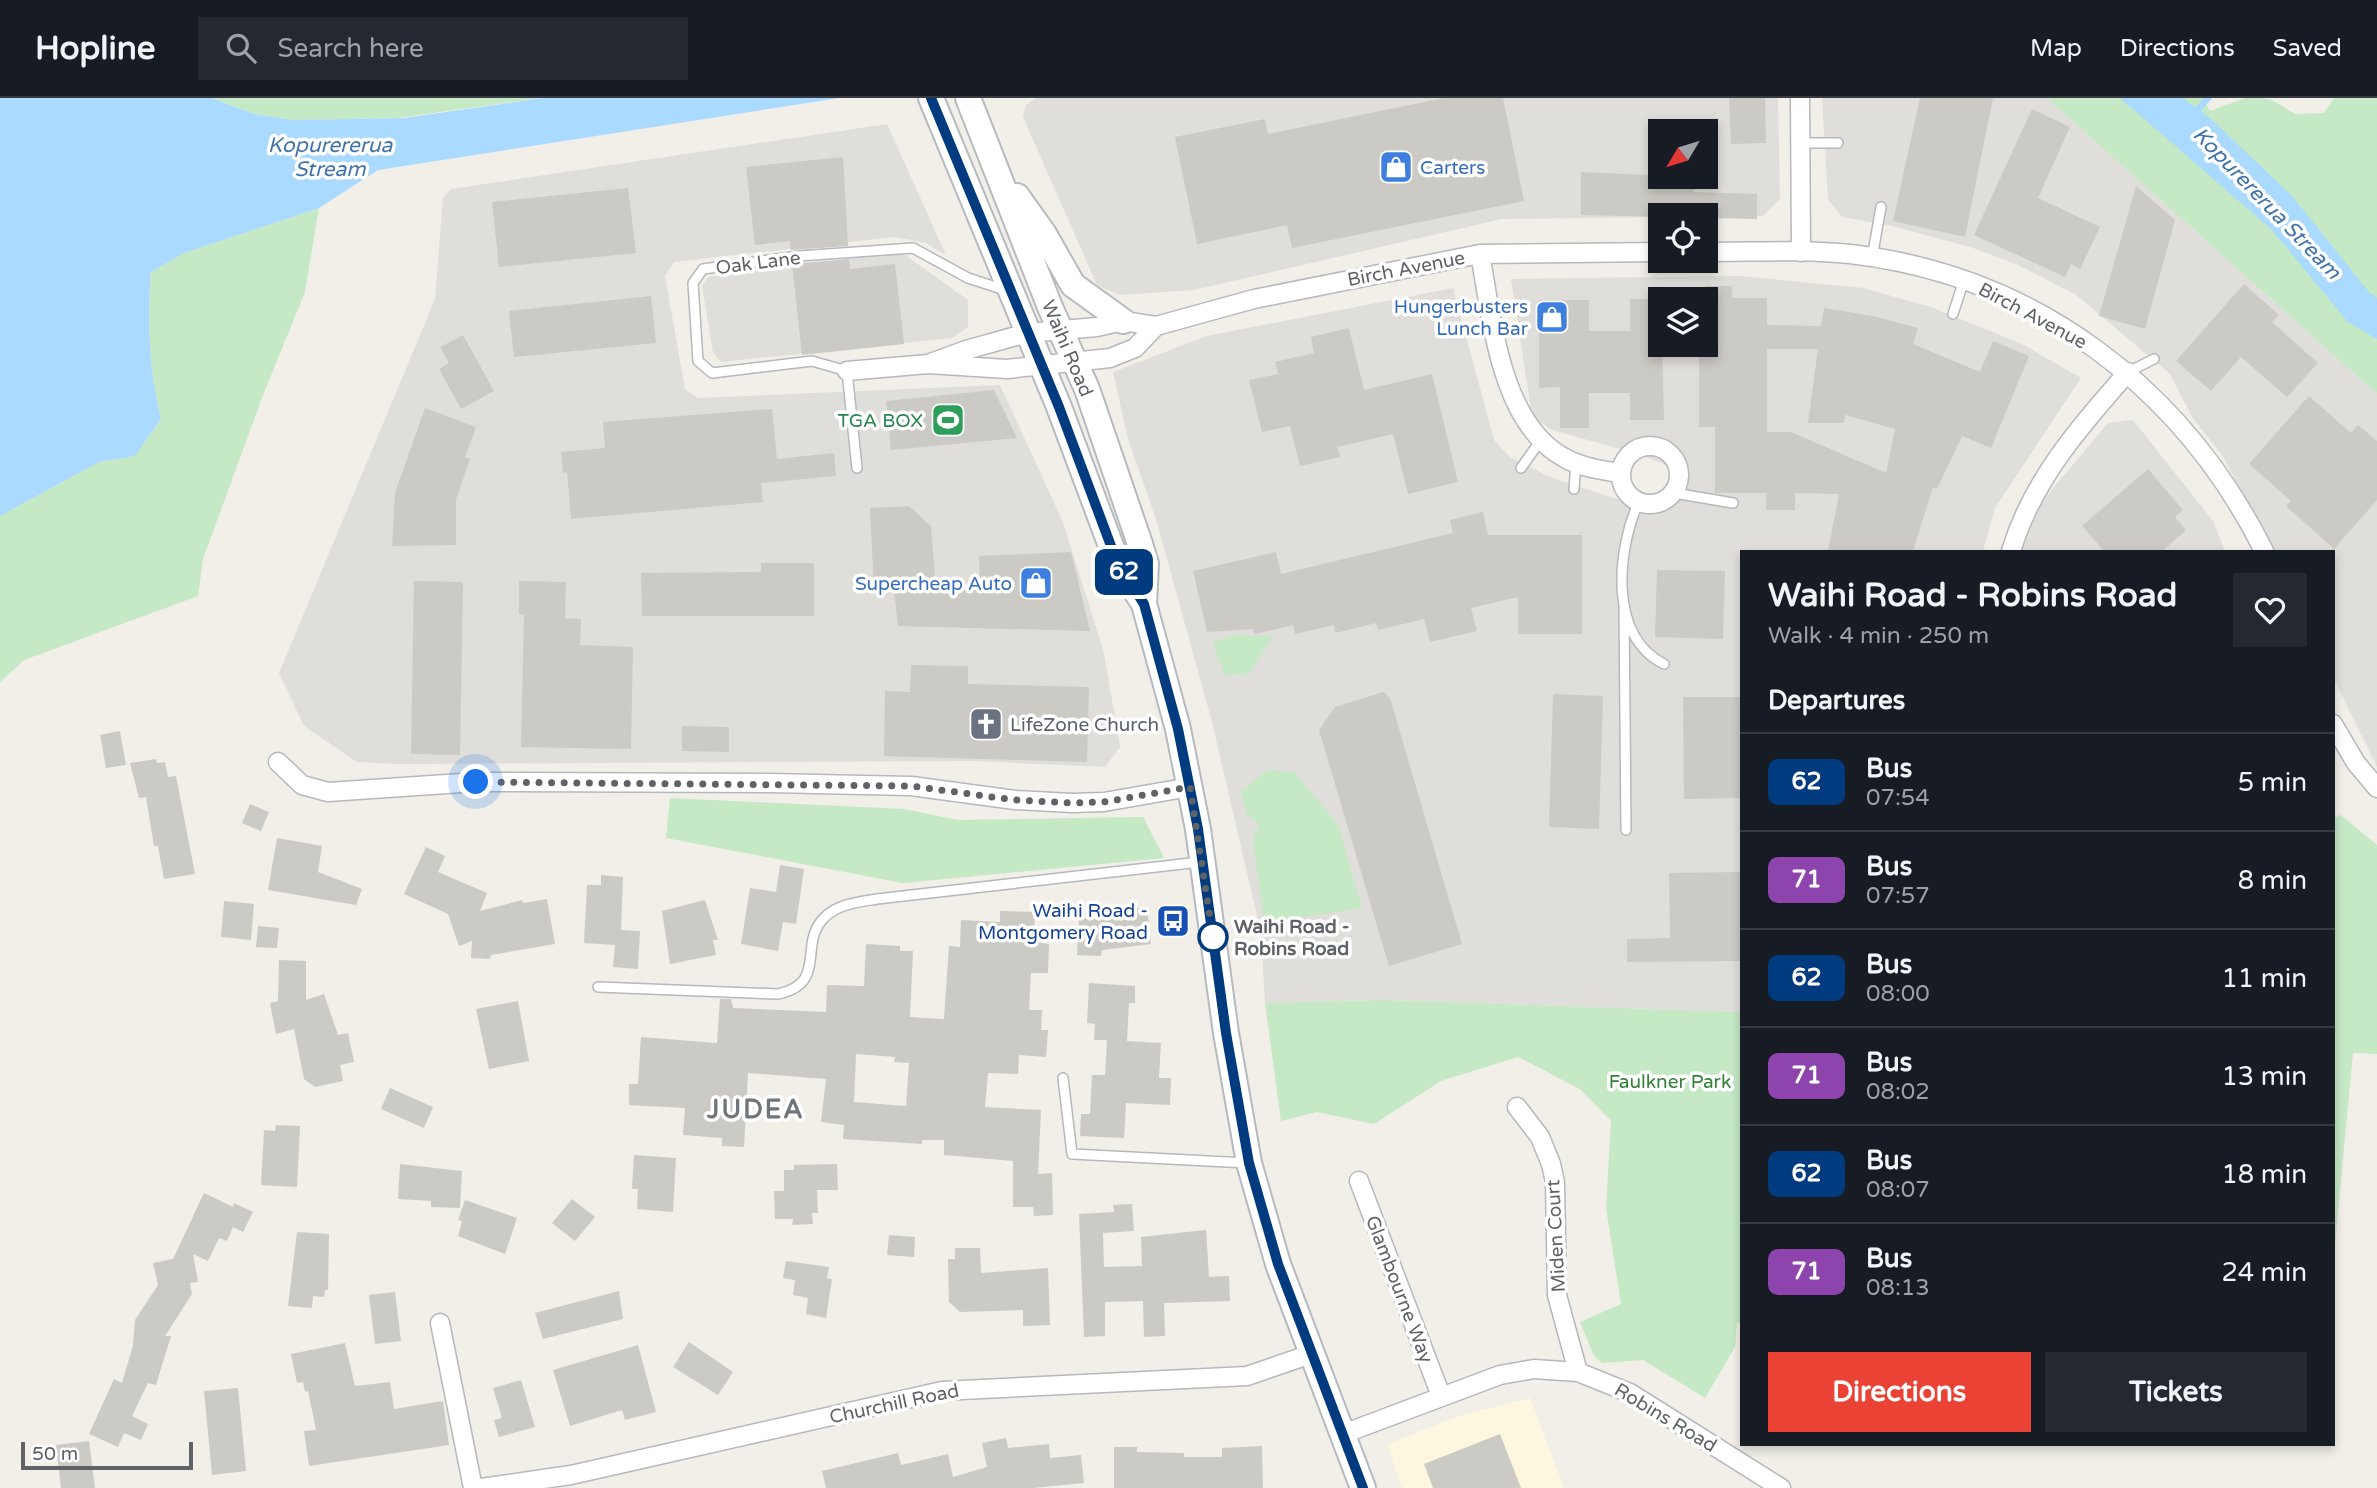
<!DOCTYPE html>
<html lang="en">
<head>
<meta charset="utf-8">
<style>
  :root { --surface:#171b24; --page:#242831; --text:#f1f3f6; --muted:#9ea1a6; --line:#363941; --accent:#ea4335 }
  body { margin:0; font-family:"Varela Round",sans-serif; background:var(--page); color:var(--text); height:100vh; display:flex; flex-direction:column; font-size:26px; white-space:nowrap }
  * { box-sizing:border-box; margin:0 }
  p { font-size:23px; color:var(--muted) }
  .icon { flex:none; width:38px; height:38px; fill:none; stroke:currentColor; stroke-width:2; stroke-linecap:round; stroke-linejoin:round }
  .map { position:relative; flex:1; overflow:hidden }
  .sheet { position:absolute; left:1740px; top:452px; width:595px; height:896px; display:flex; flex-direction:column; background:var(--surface); border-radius:0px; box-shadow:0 4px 10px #0003 }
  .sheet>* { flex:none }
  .badge { padding:0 14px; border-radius:10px; font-size:24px; line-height:46px }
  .needle { width:46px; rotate:232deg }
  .tools { position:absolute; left:1648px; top:21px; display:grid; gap:14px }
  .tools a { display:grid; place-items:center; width:70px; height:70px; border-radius:0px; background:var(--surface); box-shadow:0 4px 10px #0003; font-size:35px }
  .scale { position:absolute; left:21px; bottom:18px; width:172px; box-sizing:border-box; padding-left:7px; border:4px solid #5f6368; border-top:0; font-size:19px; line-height:24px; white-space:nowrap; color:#5f6368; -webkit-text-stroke:5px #fff; paint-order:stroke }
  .you { position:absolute; width:35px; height:35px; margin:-18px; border:5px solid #fff; border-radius:50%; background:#1a73e8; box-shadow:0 0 0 10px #1a73e833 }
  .map>.badge { position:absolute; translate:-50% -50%; box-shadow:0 0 0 4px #fff }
  h2 { padding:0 28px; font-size:26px; line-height:63px }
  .round { display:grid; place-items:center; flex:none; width:74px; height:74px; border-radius:0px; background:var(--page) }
  .headline { display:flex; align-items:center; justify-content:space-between; height:119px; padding:0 28px }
  h1 { font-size:33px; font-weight:700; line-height:52px }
  .cta { display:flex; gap:14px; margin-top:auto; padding:14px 28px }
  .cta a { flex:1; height:80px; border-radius:0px; background:var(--accent); color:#fff; font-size:28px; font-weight:700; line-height:80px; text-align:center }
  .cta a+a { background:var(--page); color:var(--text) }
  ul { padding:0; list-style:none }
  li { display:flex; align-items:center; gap:21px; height:98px; padding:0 28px; border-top:2px solid var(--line) }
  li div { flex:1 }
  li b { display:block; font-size:26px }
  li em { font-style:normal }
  li .badge { min-width:77px; font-weight:700; text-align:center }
  header { display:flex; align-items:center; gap:42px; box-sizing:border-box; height:98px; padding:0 35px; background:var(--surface); border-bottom:2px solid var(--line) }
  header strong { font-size:33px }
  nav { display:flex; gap:38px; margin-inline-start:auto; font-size:24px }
  .search { width:490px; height:63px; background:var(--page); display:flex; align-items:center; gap:18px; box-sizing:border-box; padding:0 24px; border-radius:0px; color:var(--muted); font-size:26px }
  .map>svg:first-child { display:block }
  .commercial { fill:#fef7e0 }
  .industrial { fill:#e0deda; fill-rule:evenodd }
  .green { fill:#c5e8c5 }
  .water { fill:#aadaff }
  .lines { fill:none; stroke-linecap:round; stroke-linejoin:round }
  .stream { stroke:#aadaff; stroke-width:7 }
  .building { fill:#cccac5; fill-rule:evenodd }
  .service-casing { stroke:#b5b8bc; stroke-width:12 }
  .minor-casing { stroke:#b5b8bc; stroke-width:21 }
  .secondary-casing { stroke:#b6babf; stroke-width:28 }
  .service { stroke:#fff; stroke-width:9 }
  .minor { stroke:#fff; stroke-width:18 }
  .secondary { stroke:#fff; stroke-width:24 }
  .line-casing { stroke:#fff; stroke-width:16 }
  .line { stroke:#003b80; stroke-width:10 }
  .walk { stroke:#5f6368; stroke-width:7; stroke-dasharray:0 12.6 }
  .stop-dot { fill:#fff; stroke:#003b80; stroke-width:3.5 }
  .labels { text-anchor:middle; stroke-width:7; stroke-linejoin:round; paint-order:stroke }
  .shop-label { font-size:19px; fill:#366cbe; stroke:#fff; text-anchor:end }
  .street-label { font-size:19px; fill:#5f6368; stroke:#fff }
  .leisure-label { font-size:19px; fill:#27864d; stroke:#fff; text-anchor:end }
  .worship-label { font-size:19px; fill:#5b616d; stroke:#fff; text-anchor:start }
  .transit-label { font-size:19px; fill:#164399; stroke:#fff; text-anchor:end }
  .stop-label { font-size:19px; font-weight:bold; fill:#5f6368; stroke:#fff; text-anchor:start }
  .park-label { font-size:19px; fill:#348238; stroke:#fff }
  .water-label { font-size:21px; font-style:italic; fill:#4174aa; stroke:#fff }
  .district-label { font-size:26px; font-weight:bold; letter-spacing:2px; fill:#70757a; stroke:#fff }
</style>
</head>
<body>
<header>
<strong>Hopline</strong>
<div class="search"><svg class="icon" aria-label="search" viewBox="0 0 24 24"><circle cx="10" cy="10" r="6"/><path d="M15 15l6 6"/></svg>Search here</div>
<nav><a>Map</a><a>Directions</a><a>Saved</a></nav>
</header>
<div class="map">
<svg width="2377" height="1390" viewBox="0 0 2377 1390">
  <rect width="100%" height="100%" fill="#f1efe8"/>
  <path class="commercial" d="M1530,1300L1564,1390H1402L1388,1349L1393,1344L1458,1318Z"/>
  <path class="industrial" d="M1036,0H1778L1780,101L1763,118L1502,121L1194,192L1119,197L1097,187L1023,19L1026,7ZM1661,33H1706V79H1661Z
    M1822,0H2047L2377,296V669L2333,579V453H2270L2224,360L2192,319L2170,276L2075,196L2016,166L1973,150L1892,128L1842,119L1828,101Z
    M887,26L946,157L926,145L895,139L674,164L665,178L685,291L698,300L1000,287L1063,424L1104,555L1120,649L1105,669L975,663L394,666L357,664L304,628L279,575L435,201L443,100L451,91Z
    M901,154L968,202V229L952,240L721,264L713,255L702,188L708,179Z
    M1740,178L1863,190L1931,209L2024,247L2081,280L1995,410L1983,453H1741V914L1384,902L1265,905L1261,835L1212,624L1156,421L1128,341L1113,274L1207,238L1453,190L1494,342L1510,359L1550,379L1650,412L1675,391L1674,370L1638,356L1552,332L1532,318L1511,181ZM1661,201H1706V247H1661Z
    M2133,322L2213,423L2225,453H2020L2043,402L2108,325Z"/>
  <path class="green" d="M213,0H540L398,20L292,22L254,16Z
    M2047,0H2203L2210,13L2245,0H2260L2272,2L2295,16L2324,15L2334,0H2377V296Z
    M319,110L305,194L263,297L203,461L198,498L24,562L0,584V418L99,364L135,358L161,321C149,272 147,224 151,174L184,155Z
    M1233,537L1273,538L1249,576L1224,577L1213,544Z
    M1268,672L1294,674L1338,726L1362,810L1279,823L1263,818L1253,742L1259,726L1246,716L1241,693Z
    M670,700L904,711L958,722L1143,719L1164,760L903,785L666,740Z
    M2341,717L2377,747V956L2353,955L2333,1166V720Z
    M1384,902L1741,914V1225H1737L1735,1249L1705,1300L1643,1262L1602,1265L1593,1256L1580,1224L1621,1206L1606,1110L1611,1023L1580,991L1518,959L1441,983L1374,1026L1317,1014L1281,1023L1265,905Z"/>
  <path class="water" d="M0,0H212L254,16L292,22L404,20L543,0H839L378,72L319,110L184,155L151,174C147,224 149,272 161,321L135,358L99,364L0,418Z
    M2120,0H2183L2210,20L2292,98L2369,194L2377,200V241L2348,224L2271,131Z"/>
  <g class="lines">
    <path class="stream" d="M2198,11L2208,0"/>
  </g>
  <path class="building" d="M1444,0H1503L1524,103L1292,150L1287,127L1197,146L1175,39L1265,21L1268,36Z
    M1729,0H1765L1766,45L1731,46Z
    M1920,0H1993L1965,139L1893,123Z
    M2032,11L2070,29L2038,100L2100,129L2080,171L2071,166L2065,179L1974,137Z
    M843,59L848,148L791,152L790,143L755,147L746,69Z
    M1581,74L1694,79V94L1757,96V121L1581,117Z
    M2136,88L2175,122L2145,231L2099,218Z
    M628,90L636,155L499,169L492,104Z
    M849,161L850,171L895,166L904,246L802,257L792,166Z
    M2244,186L2279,217L2272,224L2318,265L2287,299L2241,259L2211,293L2176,263Z
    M1706,188H1732V200H1767V227L1821,228L1824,210L1873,218L1918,230L1913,246L1980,274L1993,243L2029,258L1991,350L1962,338L1937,391L1933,389L1913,453H1828L1839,396L1795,395V412H1766V395H1715V329H1699V247H1706ZM1767,251H1818L1808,325H1844L1845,317L1895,331L1886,375L1791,334H1767Z
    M651,198L656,245L514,259L509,213Z
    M1630,201H1661L1664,322H1630V295H1589V330H1560V289L1539,290V202H1589V233H1630Z
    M1349,230L1364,292L1432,276L1458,384L1408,396L1393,336L1337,349L1340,359L1300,368L1290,328L1262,334L1249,282L1278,276L1275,264L1314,255L1311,239Z
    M463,237L494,293L461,311L439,271L449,265L440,249Z
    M994,292L1017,340L891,352L886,303Z
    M2309,298L2351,335L2358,327L2377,343V402L2334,451L2286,408L2291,403L2249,366Z
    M425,310L476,329L465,359L470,361L456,401V447L392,448L395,395Z
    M772,311L777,361L834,355L836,378L761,385L763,404L571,421L567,374L563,375L561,354L605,350L603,324Z
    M2148,371L2183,412L2175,419L2186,432L2162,453H2104L2082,428Z
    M909,408L931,428L936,492L980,490L979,458L1071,454L1090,533L898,528L894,492L874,493L870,410Z
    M1483,414L1488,437H1582V536H1518V499L1471,510L1477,533L1430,544L1424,521L1378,532L1376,525L1335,535L1334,527L1295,536L1293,527L1255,536L1253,531L1207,534L1193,473L1276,454L1281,476L1453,435L1450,422Z
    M761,465H814V518H642L641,475L761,474Z
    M1657,472L1725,473L1723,541L1655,539Z
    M414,483L463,484L460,657L411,656Z
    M519,483L566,484L565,520L581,521L580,547L633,549L631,651L521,649L524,517L519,516Z
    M911,567L968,568V586L1089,589L1087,664L884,658L885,593L910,594Z
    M1383,594L1390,600L1462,846L1389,868L1319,632L1335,609Z
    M1553,596L1603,598L1599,731L1549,729Z
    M1683,599H1741V700L1684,701Z
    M682,628L729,629V654L682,653Z
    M120,633L126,667L106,670L100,637Z
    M156,661L157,665L165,664L168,679L176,678L195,776L164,781L158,748H154L146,699L139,700L130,665Z
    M250,706L269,714L261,733L242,725Z
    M277,740L322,748L318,774L362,791L356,807L268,792Z
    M426,749L445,758L438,774L487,795L480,813L522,802L523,805L547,801L555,846L491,857L490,861L471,860L472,843L459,848L448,816L404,796Z
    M780,767L804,771L796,826L783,824L778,853L741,846L750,790L776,794Z
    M1741,774V863L1627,864V841L1670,840L1669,775Z
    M601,777L623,779L621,832L640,833L638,871L613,869L615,847L584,845L587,787H601Z
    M705,802L718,842H713L716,857L670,866L662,813Z
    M224,803L254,806L251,842L221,839Z
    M1147,809L1151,846L1102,852L1101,858L1077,857L1079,820L1122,822L1120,812Z
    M1000,813L1035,814L1034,833L1042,834L1041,845L1049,846L1048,875H1031L1029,912H1042L1041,932H1048L1046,959L1019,957L1018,976L988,975L985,1009L1041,1012L1038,1076L1052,1075L1053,1117L1034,1118L1033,1109H1013V1063L944,1057V1042H922V1046L843,1041L844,1027L821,1024L826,981L748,975L744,1049L722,1048V1040L683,1037L685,1010L629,1007V986H638L641,939L717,945L720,901H731L733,910L826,914L827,887L864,888L866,846L900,848V853H913L910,919L944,921L949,848L960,849L961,822L1000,824ZM856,956L895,959L894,964L909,965L906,1008L854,1004Z
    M258,828L279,830L277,850L256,849Z
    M279,862L306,863V902L324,896L338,937L348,935L354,964L340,967L343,983L315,989L304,981L294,931L276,936L270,905L278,903Z
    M1089,885L1135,888V905H1129L1127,943L1161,945L1159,980H1171L1170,1007L1126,1005L1124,1040L1080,1038L1081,1016H1090L1092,977H1105L1107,942H1094L1095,926L1087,925Z
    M518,903L529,963L489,971L476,911Z
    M390,990L433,1009L424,1030L381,1011Z
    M276,1027L300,1028L297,1089L261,1087L264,1032L275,1033Z
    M634,1057L676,1060L673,1114L637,1111L638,1091H632Z
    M400,1066L462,1073L460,1110L431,1109V1103L398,1101Z
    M837,1066L838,1092H817L818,1115H812L813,1126L792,1127L793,1121H775L774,1093H784V1072H794V1067Z
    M204,1095L233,1109L234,1105L253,1114L243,1134L233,1129L227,1143L219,1140L208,1163L193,1156L198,1184L190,1185L192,1196L165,1238H171L156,1287L148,1285L132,1318L148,1326L141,1342L124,1335L118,1349L89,1336L114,1281L122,1285L133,1247L135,1222L158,1187L153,1165L173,1161Z
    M572,1101L595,1119L575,1143L552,1125Z
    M465,1102L517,1120L505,1156L458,1138L462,1123L458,1122Z
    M1132,1106L1134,1133L1103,1135L1104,1169L1142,1168L1141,1139L1206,1132L1209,1179L1229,1178L1230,1203L1164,1205L1165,1238L1144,1239L1143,1203L1105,1204V1238L1084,1239L1079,1116L1114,1114L1113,1107Z
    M297,1134L329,1136L328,1192H325L324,1199L313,1198L312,1210L288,1208Z
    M889,1137L915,1139L914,1159L887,1157Z
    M955,1150H980L981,1175L1048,1170L1050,1227L1023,1228V1212L960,1214L949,1204L948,1161H955Z
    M786,1163L829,1169L827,1180L832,1181L826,1220L806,1216L808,1200L793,1197L795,1182L783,1180Z
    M619,1193L623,1221L543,1241L535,1215Z
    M395,1194L401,1243L375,1246L369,1197Z
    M689,1244L733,1274L718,1297L673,1269Z
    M345,1245L355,1288L390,1284L394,1311L443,1303L449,1347L309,1368L304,1333L316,1332L308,1293L305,1294L303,1284L297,1285L291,1256Z
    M638,1247L656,1314L625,1322L622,1312L570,1328L553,1272Z
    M521,1282L535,1329L499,1339L494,1322L502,1320L493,1290Z
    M238,1290L246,1373L212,1377L204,1293Z
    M1500,1336L1521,1390H1433L1424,1366Z
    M1006,1340L1008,1350L1049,1346L1050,1360L1081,1357L1084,1385L1033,1390H826L822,1373L898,1355L901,1367L948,1356L953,1379L987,1369L982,1345Z
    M89,1343L95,1390H61L56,1347Z
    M1262,1348L1263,1390H1114V1349H1137V1354L1184,1355V1359H1222V1350Z"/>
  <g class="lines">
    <defs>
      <path id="service" d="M1802,45H1838
        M1872,160L1881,109
        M1953,216L1964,182
        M2128,274L2154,261
        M857,370L847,273L812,263L712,275L698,263L693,185L703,171L799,158L913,150L968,180L1008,193
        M1521,370L1541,342
        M1574,391L1576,365
        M1674,395L1733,405
        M1639,403C1617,452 1608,538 1664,566
        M1624,508L1626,732
        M598,889L778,896C829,885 797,845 825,819C838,806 859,804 877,801L1200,764
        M1063,980L1072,1056L1247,1065"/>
      <path id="minor" d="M1800,0L1801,154
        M1706,154C1754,154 1803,151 1850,156C2034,177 2182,289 2264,453
        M1480,156C1492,220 1500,324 1563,359C1579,369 1601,372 1620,375
        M928,266L966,252L1027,235L1097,229L1123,223L1156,228L1254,201L1480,156L1661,154
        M847,273L928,266L1007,271L1110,260L1135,250L1156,228
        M1621 377a29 29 0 1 1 58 0a29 29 0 1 1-58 0Z
        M2011,453C2032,383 2080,328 2128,274
        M2333,626L2356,665L2377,690
        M278,664L302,687L328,694L476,684L769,685L911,688L1015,702L1072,705L1104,704L1190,689
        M1517,1009L1540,1039L1551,1066L1555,1084L1557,1197L1578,1274
        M1359,1083L1441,1298
        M440,1225L473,1390
        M1343,1336L1500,1277L1534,1271L1578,1274L1630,1295L1781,1390
        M481,1390L571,1377L942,1293L1247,1278L1311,1256"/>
      <path id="secondary" d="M931,0L1059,309L1117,464L1144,506L1178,631L1198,731L1226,935L1249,1065L1278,1166L1363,1390
        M968,0L1050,209L1087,291L1140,446L1146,466L1144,506
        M1017,98L1044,136L1073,187L1123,223"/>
    </defs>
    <use href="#service" class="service-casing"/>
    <use href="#minor" class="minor-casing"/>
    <use href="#secondary" class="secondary-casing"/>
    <use href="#service" class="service"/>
    <use href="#minor" class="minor"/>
    <use href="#secondary" class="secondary"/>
  </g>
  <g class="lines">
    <defs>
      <path id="line" d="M931,0L1059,309L1117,464L1144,506L1178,631L1198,731L1226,935L1249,1065L1278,1166L1363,1390"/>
    </defs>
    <use href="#line" class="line-casing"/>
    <use href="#line" class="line"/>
    <path class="walk" d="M476,684L911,688L1015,702L1072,705L1104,704L1190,689L1213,839"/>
  </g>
  <defs>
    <symbol id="shop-square" viewBox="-11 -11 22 22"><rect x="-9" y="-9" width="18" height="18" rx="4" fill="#3f7fe0" stroke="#fff"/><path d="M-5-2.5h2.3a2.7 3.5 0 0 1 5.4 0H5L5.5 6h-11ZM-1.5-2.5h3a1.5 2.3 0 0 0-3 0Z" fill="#fff"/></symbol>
    <symbol id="stadium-square" viewBox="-11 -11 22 22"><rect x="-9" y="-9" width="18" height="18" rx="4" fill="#2e9e5b" stroke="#fff"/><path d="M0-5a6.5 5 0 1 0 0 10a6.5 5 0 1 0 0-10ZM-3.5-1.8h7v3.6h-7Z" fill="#fff"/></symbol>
    <symbol id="church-square" viewBox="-11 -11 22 22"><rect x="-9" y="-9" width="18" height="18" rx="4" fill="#6b7280" stroke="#fff"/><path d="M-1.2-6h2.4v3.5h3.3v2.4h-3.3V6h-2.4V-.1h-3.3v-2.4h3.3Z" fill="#fff"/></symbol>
    <symbol id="bus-square" viewBox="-11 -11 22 22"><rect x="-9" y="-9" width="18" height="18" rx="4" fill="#1a4fb4" stroke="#fff"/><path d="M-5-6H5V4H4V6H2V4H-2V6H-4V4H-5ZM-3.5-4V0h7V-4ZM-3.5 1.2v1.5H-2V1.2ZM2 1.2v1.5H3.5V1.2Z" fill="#fff"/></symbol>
  </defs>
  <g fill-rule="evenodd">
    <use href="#shop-square" x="1377" y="50" width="38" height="38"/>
    <use href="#shop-square" x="1533" y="200" width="38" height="38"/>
    <use href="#stadium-square" x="929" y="303" width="38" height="38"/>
    <use href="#shop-square" x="1017" y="466" width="38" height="38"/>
    <use href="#church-square" x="967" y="607" width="38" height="38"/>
    <use href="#bus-square" x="1154" y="804" width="38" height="38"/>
  </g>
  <circle class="stop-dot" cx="1213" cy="839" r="14"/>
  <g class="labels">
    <g class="shop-label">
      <text x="1420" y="76" text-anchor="start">Carters</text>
      <text x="1528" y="215">Hungerbusters<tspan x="1528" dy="22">Lunch Bar</tspan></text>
      <text x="1012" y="492">Supercheap Auto</text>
    </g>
    <g class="street-label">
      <text transform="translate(758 164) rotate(-7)" y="7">Oak Lane</text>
      <text transform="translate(1406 170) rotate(-11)" y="7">Birch Avenue</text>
      <text transform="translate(2033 217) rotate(28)" y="7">Birch Avenue</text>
      <text transform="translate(1068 250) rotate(67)" y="7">Waihi Road</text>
      <text transform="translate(1555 1138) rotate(-93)" y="7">Miden Court</text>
      <text transform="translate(1400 1191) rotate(69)" y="7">Glambourne Way</text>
      <text transform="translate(894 1305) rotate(-12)" y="7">Churchill Road</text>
      <text transform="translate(1666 1319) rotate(31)" y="7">Robins Road</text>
    </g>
    <g class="leisure-label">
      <text x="923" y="329">TGA BOX</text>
    </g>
    <g class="worship-label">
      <text x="1010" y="633">LifeZone Church</text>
    </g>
    <g class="transit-label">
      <text x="1148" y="819">Waihi Road -<tspan x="1148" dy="22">Montgomery Road</tspan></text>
    </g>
    <g class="stop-label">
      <text x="1234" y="835">Waihi Road -<tspan x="1234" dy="22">Robins Road</tspan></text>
    </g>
    <g class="park-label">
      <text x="1670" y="990">Faulkner Park</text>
    </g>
    <g class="water-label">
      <text x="330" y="54">Kopurererua<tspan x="330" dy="24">Stream</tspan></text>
      <text transform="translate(2267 105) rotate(46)" y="7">Kopurererua Stream</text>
    </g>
    <g class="district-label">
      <text x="756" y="1020">JUDEA</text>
    </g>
  </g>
</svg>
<div class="tools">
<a><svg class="needle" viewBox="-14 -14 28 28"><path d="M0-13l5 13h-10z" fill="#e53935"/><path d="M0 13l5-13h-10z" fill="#9ea1a6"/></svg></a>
<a><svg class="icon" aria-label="locate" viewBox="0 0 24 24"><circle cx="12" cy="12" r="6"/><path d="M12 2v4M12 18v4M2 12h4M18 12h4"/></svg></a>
<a><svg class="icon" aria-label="layers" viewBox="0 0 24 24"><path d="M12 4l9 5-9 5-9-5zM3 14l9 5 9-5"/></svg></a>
</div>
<div class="scale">50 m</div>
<div class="you" style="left:476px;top:684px"></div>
<b class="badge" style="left:1124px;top:474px;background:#003b80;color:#fff">62</b>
<section class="sheet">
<div class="headline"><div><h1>Waihi Road - Robins Road</h1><p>Walk · 4 min · 250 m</p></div><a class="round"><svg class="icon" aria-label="heart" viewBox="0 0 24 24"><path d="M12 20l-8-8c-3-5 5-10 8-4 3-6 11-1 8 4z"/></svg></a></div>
<h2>Departures</h2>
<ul>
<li><span class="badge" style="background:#003b80;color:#fff">62</span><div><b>Bus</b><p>07:54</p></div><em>5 min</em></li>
<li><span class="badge" style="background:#8e44ad;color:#fff">71</span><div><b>Bus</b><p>07:57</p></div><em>8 min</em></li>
<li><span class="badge" style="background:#003b80;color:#fff">62</span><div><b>Bus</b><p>08:00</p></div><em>11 min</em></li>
<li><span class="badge" style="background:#8e44ad;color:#fff">71</span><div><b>Bus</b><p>08:02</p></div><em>13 min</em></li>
<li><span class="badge" style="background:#003b80;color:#fff">62</span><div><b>Bus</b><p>08:07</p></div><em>18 min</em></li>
<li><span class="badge" style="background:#8e44ad;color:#fff">71</span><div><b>Bus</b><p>08:13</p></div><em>24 min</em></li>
</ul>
<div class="cta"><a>Directions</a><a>Tickets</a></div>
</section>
</div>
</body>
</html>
